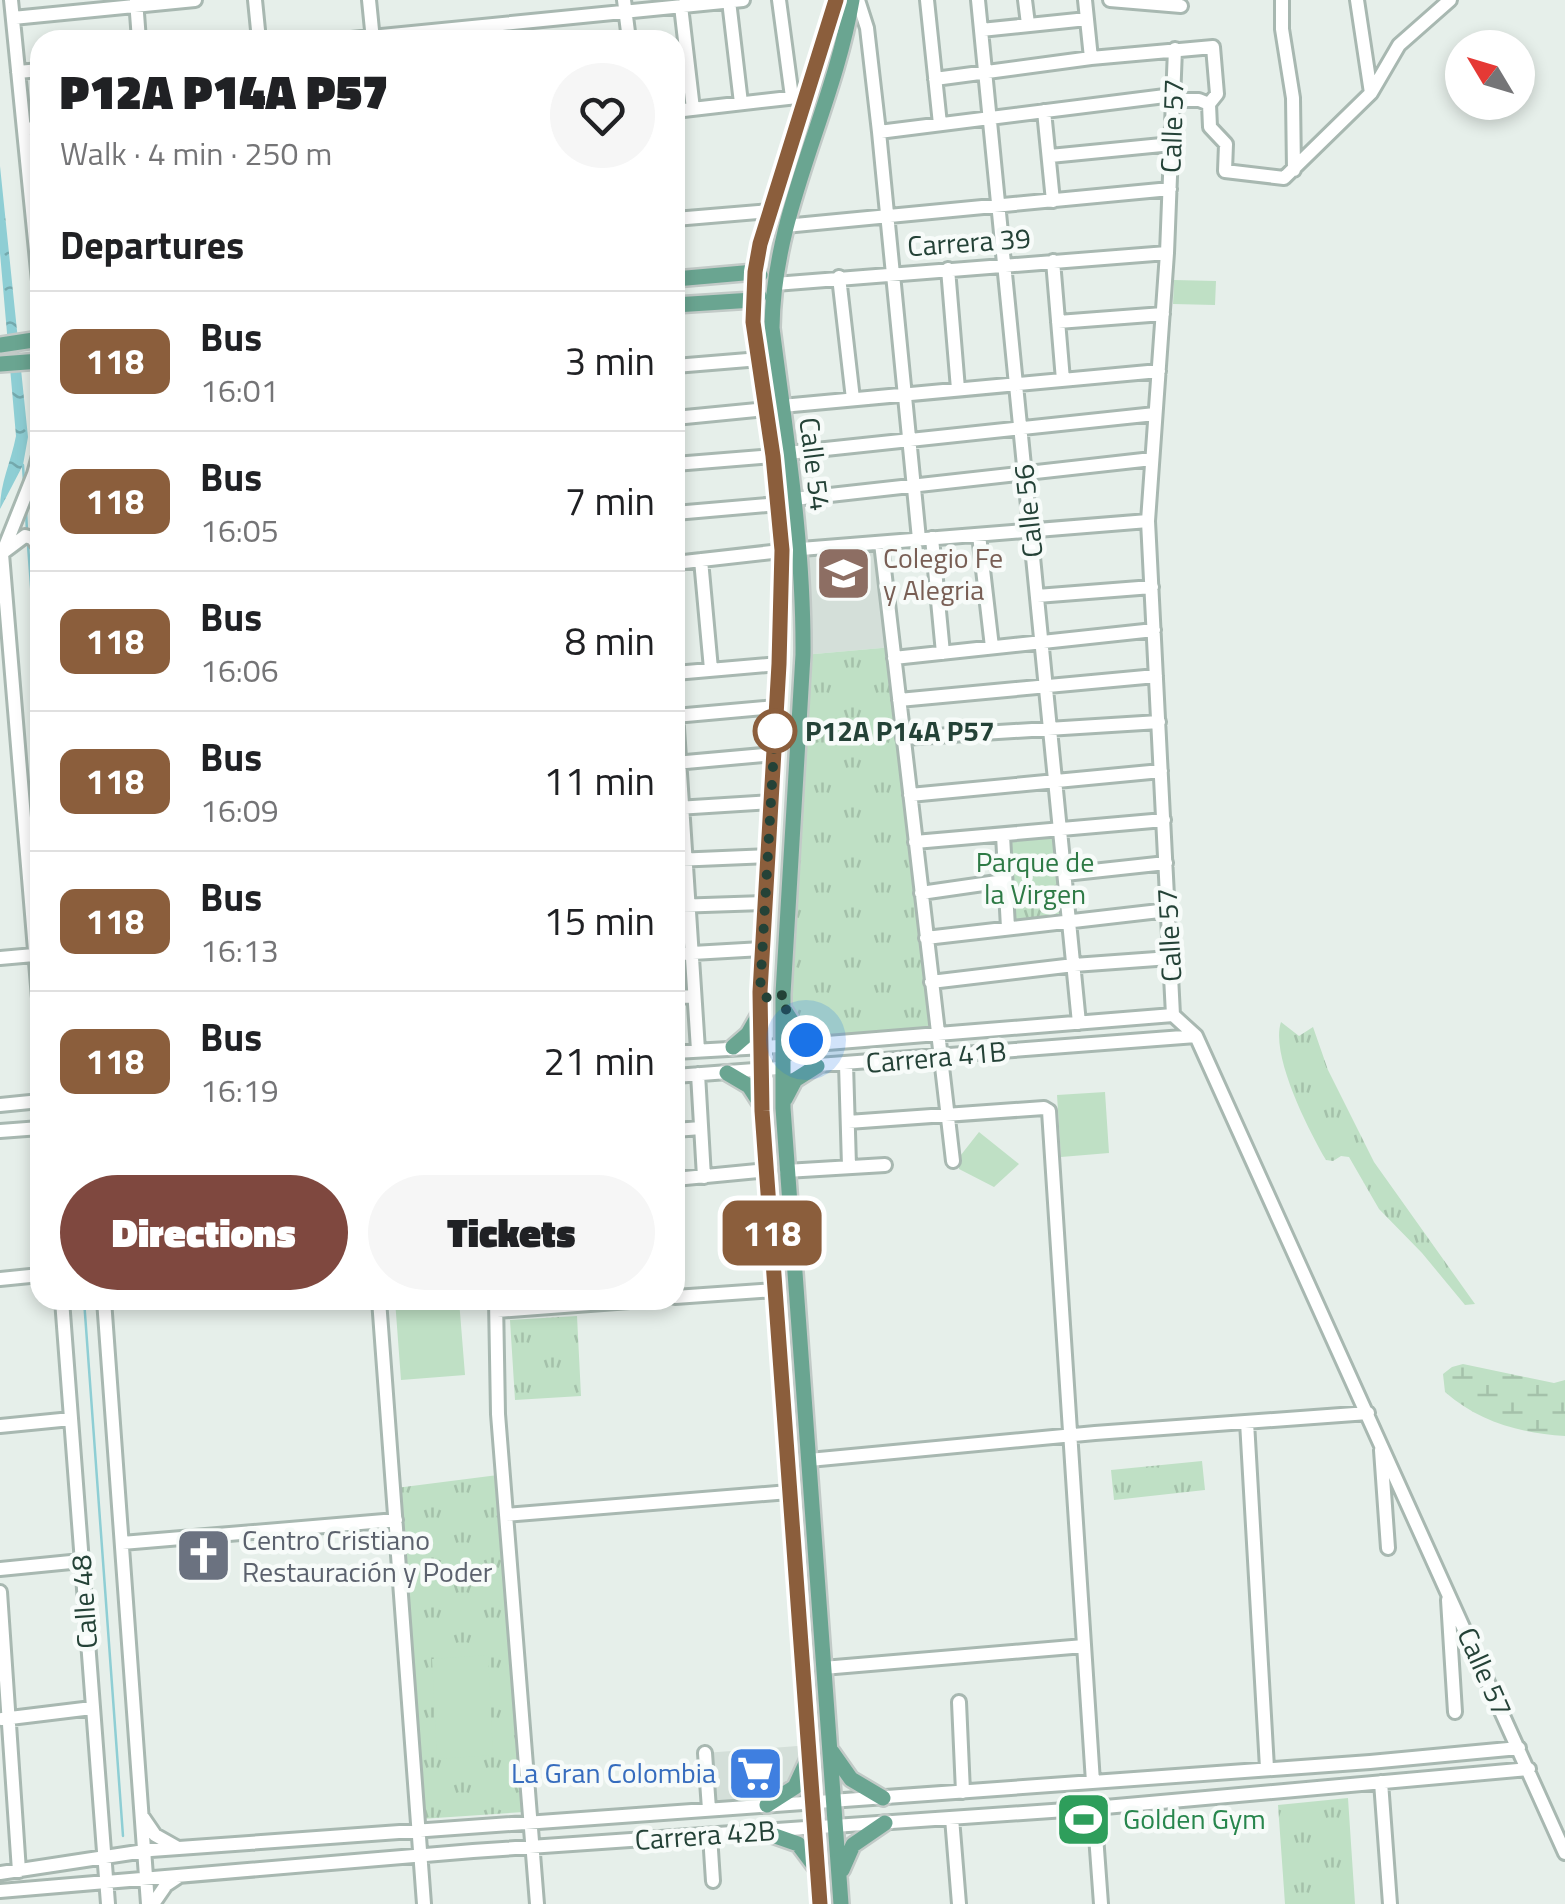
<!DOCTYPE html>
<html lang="en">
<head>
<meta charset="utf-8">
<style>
  :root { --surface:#fff; --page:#f6f6f6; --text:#202124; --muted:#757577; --line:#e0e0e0; --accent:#7f483f }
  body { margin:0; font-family:"Titillium Web",sans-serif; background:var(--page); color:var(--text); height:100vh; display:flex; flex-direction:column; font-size:38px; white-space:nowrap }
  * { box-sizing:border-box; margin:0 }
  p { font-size:32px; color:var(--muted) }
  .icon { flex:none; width:55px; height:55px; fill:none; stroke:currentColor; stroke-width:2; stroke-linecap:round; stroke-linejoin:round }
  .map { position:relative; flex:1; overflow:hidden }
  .sheet { position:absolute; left:30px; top:30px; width:655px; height:1280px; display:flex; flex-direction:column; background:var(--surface); border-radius:30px; box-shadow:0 5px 15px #0003 }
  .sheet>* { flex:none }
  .badge { padding:0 20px; border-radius:15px; font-size:35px; line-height:65px }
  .needle { width:65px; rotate:308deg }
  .tools { position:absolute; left:1445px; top:30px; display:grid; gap:20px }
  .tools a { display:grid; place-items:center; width:90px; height:90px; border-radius:50%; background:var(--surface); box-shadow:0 5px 15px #0003; font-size:50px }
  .you { position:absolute; width:50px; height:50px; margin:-25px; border:8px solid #fff; border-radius:50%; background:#1a73e8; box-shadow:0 0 0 15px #1a73e833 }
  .map>.badge { position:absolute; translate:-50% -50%; box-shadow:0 0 0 5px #fff }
  h2 { padding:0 30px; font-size:38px; line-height:90px }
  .round { display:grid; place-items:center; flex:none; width:105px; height:105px; border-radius:52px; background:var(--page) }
  .headline { display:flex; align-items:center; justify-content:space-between; height:170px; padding:0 30px }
  h1 { font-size:48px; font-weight:800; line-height:75px }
  .button { display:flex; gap:20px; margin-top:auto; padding:20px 30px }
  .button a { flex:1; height:115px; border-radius:60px; background:var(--accent); color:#fff; font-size:40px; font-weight:800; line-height:115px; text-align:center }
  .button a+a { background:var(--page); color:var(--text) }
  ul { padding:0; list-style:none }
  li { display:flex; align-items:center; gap:30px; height:140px; padding:0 30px; border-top:2px solid var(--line) }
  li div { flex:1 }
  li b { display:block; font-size:38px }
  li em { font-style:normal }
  li .badge { min-width:110px; font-weight:700; text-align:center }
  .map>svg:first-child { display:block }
  .built { fill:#d4dfd9 }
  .grass { fill:url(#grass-tufts) }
  .wetland { fill:url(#wetland-marsh) }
  .garden { fill:#bfe0c5 }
  .water { fill:url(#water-ripples) }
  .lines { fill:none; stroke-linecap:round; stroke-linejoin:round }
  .stream { stroke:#8eced4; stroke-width:2.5 }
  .minor-casing { stroke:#a8b8b1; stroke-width:18 }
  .major-casing { stroke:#c2cac7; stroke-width:20 }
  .minor { stroke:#fff; stroke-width:12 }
  .major { stroke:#6aa591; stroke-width:15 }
  .line-casing { stroke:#fff; stroke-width:22 }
  .line { stroke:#8b5e3c; stroke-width:15 }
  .walk { stroke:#244237; stroke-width:10; stroke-dasharray:0 18 }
  .stop-dot { fill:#fff; stroke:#8b5e3c; stroke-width:5 }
  .labels { text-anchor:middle; stroke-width:9; stroke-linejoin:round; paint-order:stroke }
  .street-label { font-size:28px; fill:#244237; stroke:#f7fbf9 }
  .education-label { font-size:28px; fill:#785e54; stroke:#f7fbf9; text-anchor:start }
  .stop-label { font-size:28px; font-weight:bold; fill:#244237; stroke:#f7fbf9; text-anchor:start }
  .park-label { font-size:28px; fill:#2d7a45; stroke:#f7fbf9 }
  .worship-label { font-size:28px; fill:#5b616d; stroke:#f7fbf9; text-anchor:start }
  .shop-label { font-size:28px; fill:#366cbe; stroke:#f7fbf9; text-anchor:end }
  .leisure-label { font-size:28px; fill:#27864d; stroke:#f7fbf9; text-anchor:start }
</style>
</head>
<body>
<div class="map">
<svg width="1565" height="1904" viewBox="0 0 1565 1904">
  <defs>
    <pattern id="grass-tufts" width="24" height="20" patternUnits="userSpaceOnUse" patternTransform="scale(2.5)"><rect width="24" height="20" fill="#bfe0c5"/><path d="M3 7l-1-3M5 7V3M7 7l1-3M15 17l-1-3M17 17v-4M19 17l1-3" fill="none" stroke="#a4c1aa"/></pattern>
    <pattern id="wetland-marsh" width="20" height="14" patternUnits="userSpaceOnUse" patternTransform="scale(2.5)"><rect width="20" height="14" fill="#bfe0c5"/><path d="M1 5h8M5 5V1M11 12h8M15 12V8" fill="none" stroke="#a4c1aa"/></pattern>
    <pattern id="water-ripples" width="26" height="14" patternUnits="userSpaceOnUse" patternTransform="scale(2.5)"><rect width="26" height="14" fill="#8eced4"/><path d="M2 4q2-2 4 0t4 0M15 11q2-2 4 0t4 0" fill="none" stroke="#74a9ad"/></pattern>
  </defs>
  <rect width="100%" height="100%" fill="#e6efea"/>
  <path class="built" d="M881,543L893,647L803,655L801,549Z
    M810,1745L809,1756L777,1801L709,1809L705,1753Z"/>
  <path class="grass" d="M893,647L937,1034L806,1039L783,994L803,655Z
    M1060,830L1069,921L1008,928L1003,835Z
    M1281,1022L1299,1036L1313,1027L1328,1070L1374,1162L1475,1304L1465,1305L1422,1253L1379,1209L1349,1157L1341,1156L1333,1161L1326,1160C1309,1131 1270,1055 1281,1022Z
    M577,1316L581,1396L515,1400L510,1320Z
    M1202,1461L1205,1490L1114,1500L1111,1470Z
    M498,1475L524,1812L421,1819L396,1488Z
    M1348,1798L1355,1904H1285L1278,1805Z"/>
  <path class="wetland" d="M1463,1364L1554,1383L1565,1380V1436C1520,1433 1479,1422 1445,1392L1443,1374L1452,1367Z"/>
  <path class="garden" d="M1174,280L1216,281L1215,305L1173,304Z
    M1105,1092L1109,1153L1061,1157L1057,1095Z
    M979,1132L1019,1164L994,1187L959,1169L957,1160Z
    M395,1300H459L465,1375L401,1380Z
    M488,1655L493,1755L437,1759L432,1659Z"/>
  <path class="water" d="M0,166L28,437L23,465L0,509C0,483 11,462 16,436L0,253Z"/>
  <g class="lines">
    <path class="stream" d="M23,465L24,482
      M26,510L27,532
      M28,545L40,708
      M84,1300L123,1836"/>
    <defs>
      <path id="minor" d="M11,0L40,291
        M136,0L139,40
        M255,0L259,40
        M369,0L373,40
        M624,0L629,40
        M779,0L792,97
        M858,0L867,28L879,132L919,539
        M927,0L940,124
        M978,0L1079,1023
        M1025,0L1028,24
        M1085,0L1091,58
        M1110,0L1181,6
        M1282,0V29L1293,98L1294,170
        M1357,0L1371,93
        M729,1L741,103
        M681,6L693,109
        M13,18L195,0
        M981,30L1087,19
        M341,40L743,0
        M1175,49L1167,253L1148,521L1173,1015L1196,1036L1565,1853
        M18,72L40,70
        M935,79L1091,58L1213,47L1217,94L1209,104L1210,127L1226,144L1225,171L1284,178L1371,93L1399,45L1450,0
        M1173,100H1199L1209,104
        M675,111L806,96
        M1044,111L1053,201
        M24,129L40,128
        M879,132L1173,95
        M1050,156L1172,144
        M675,219L771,211
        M785,226L1170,189
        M1053,261L1063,380
        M948,269L958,389
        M839,277L853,399
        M775,284L1167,253
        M1058,322L1163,314
        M675,366L760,359
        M782,406L1159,371
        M675,418L766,409
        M40,452L34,474L2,554L40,1010
        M788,453L1155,414
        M675,464L773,456
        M794,499L1152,459
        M675,513L778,504
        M979,535L992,647
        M932,538L943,653
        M881,543L953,1161
        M801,549L1148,521
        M5,551L25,536L32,538L40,548
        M701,560L711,669
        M675,563L781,551
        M1037,596L1152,587
        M894,658L1154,630
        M675,673L779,664
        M675,697L698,1050
        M899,700L1156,676
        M675,716L776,707
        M903,738L1159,722
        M675,763L774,754
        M910,795L1161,771
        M677,808L771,802
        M1003,835L1008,928
        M915,842L1164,820
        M675,860L769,856
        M1065,874L1166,863
        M921,893L1004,881
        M675,906L766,903
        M926,938L1168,910
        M675,954L762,949
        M0,958L34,955
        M931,982L1074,965L1170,958
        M675,997L694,996
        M675,1052L815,1044L1173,1015
        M846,1064L849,1166
        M698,1074L704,1177
        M675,1076L1196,1036
        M0,1105L40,1101
        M848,1122L1044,1108L1049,1111L1093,1782
        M675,1130L701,1128
        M0,1131L40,1128
        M786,1171L885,1165
        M675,1179L768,1170
        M0,1279L40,1275
        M675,1297L776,1290
        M62,1300L108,1904
        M104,1300L148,1904
        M379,1300L424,1904
        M496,1300L498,1414L537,1904
        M497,1311L643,1300
        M1247,1422L1267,1768
        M0,1426L71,1419
        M1381,1450L1388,1548
        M809,1460L1095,1433L1368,1413
        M506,1515L789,1492
        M122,1543L396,1520
        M0,1569L81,1561
        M0,1592L19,1871
        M1448,1600L1455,1712
        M823,1668L1084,1646
        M959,1702L963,1792
        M2,1719L92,1708
        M705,1753L709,1809
        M1381,1782L1390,1904
        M1094,1808L1101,1904
        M142,1816L155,1835L178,1848
        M952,1818L959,1904
        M710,1835L713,1881
        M0,1873L151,1850L1370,1762L1519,1748
        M0,1891L473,1851L1094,1808L1529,1769
        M153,1904L166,1885L178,1877"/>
      <path id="major" d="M675,279L755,272L760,275
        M675,305L753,300L759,296
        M0,345L40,339
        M0,364L40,361
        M785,1011L799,1033L815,1044
        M733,1047L748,1034L760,1013
        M727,1073L749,1086L760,1103
        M785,1099L795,1080L817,1066
        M832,1752L851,1779L883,1798
        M767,1805L795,1787L808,1759
        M764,1832L798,1844L816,1868
        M842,1870L853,1845L885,1823
        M820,1904L762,1111L760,992L779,664L781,551L773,456L753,322L755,272L760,243L836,0
        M841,1904L783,1108V994L803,655C804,545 786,437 772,328C773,212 833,112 852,0"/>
    </defs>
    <use href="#minor" class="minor-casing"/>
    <use href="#major" class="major-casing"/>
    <use href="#minor" class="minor"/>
    <use href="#major" class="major"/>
  </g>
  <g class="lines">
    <defs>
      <path id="line" d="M820,1904L762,1111L760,992L779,664L782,550L773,456L753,322L755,272L760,244L836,0"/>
    </defs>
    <use href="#line" class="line-casing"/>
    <use href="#line" class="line"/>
    <path class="walk" d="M775,731L760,992L771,1001L784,994L787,1017L806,1040"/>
  </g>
  <defs>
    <symbol id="school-square" viewBox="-11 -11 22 22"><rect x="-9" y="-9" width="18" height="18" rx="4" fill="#8d6e63" stroke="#f7fbf9"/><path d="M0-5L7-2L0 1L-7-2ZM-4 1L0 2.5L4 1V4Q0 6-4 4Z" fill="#fff"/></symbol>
    <symbol id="church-square" viewBox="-11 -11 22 22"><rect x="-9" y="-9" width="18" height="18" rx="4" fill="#6b7280" stroke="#f7fbf9"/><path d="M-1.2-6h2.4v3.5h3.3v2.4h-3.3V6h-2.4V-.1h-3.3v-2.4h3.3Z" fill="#fff"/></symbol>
    <symbol id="supermarket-square" viewBox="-11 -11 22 22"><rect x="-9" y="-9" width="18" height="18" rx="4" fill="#3f7fe0" stroke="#f7fbf9"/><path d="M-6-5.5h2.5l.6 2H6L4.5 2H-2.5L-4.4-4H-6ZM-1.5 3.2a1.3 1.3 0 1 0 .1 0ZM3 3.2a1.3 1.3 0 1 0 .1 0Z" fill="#fff"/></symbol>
    <symbol id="stadium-square" viewBox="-11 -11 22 22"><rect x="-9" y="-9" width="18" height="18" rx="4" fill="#2e9e5b" stroke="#f7fbf9"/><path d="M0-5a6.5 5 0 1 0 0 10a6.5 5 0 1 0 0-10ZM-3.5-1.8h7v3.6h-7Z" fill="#fff"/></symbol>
  </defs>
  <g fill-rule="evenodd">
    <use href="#school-square" x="812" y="542" width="63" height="63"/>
    <use href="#church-square" x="172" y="1524" width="63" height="63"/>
    <use href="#supermarket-square" x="724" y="1742" width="63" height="63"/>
    <use href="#stadium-square" x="1052" y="1788" width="63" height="63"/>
  </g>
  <circle class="stop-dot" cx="775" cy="731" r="20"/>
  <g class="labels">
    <g class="street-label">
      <text transform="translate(1172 126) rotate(-88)" y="10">Calle 57</text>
      <text transform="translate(969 242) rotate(-4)" y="10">Carrera 39</text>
      <text transform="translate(815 464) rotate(83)" y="10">Calle 54</text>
      <text transform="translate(1028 511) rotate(-96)" y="10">Calle 56</text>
      <text transform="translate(1169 935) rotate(-93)" y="10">Calle 57</text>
      <text transform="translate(936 1057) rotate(-5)" y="10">Carrera 41B</text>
      <text transform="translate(84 1602) rotate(-94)" y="10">Calle 48</text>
      <text transform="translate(1485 1672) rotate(66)" y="10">Calle 57</text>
      <text transform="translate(705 1835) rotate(-4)" y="10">Carrera 42B</text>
    </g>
    <g class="education-label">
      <text x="883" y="568">Colegio Fe<tspan x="883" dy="32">y Alegria</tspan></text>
    </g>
    <g class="stop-label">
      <text x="805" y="741">P12A P14A P57</text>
    </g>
    <g class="park-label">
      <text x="1035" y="872">Parque de<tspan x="1035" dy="32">la Virgen</tspan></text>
    </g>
    <g class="worship-label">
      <text x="242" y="1550">Centro Cristiano<tspan x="242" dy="32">Restauración y Poder</tspan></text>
    </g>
    <g class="shop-label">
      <text x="716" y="1783">La Gran Colombia</text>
    </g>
    <g class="leisure-label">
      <text x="1123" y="1829">Golden Gym</text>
    </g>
  </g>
</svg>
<div class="tools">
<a><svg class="needle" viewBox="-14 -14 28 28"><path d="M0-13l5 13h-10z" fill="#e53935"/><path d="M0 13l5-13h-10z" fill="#757577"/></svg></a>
</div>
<div class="you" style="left:806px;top:1040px"></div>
<b class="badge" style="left:772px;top:1233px;background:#8b5e3c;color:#fff">118</b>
<section class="sheet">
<div class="headline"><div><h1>P12A P14A P57</h1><p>Walk · 4 min · 250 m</p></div><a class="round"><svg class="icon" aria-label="heart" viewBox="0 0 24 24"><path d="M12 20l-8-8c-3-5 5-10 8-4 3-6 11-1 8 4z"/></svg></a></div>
<h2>Departures</h2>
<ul>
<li><span class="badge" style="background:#8b5e3c;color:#fff">118</span><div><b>Bus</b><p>16:01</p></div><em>3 min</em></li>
<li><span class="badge" style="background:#8b5e3c;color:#fff">118</span><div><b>Bus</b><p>16:05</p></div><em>7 min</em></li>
<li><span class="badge" style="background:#8b5e3c;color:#fff">118</span><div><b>Bus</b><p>16:06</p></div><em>8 min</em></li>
<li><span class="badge" style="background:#8b5e3c;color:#fff">118</span><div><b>Bus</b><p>16:09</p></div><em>11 min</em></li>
<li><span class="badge" style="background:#8b5e3c;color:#fff">118</span><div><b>Bus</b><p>16:13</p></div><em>15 min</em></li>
<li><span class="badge" style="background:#8b5e3c;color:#fff">118</span><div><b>Bus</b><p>16:19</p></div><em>21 min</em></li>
</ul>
<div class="button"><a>Directions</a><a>Tickets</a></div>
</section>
</div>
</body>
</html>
